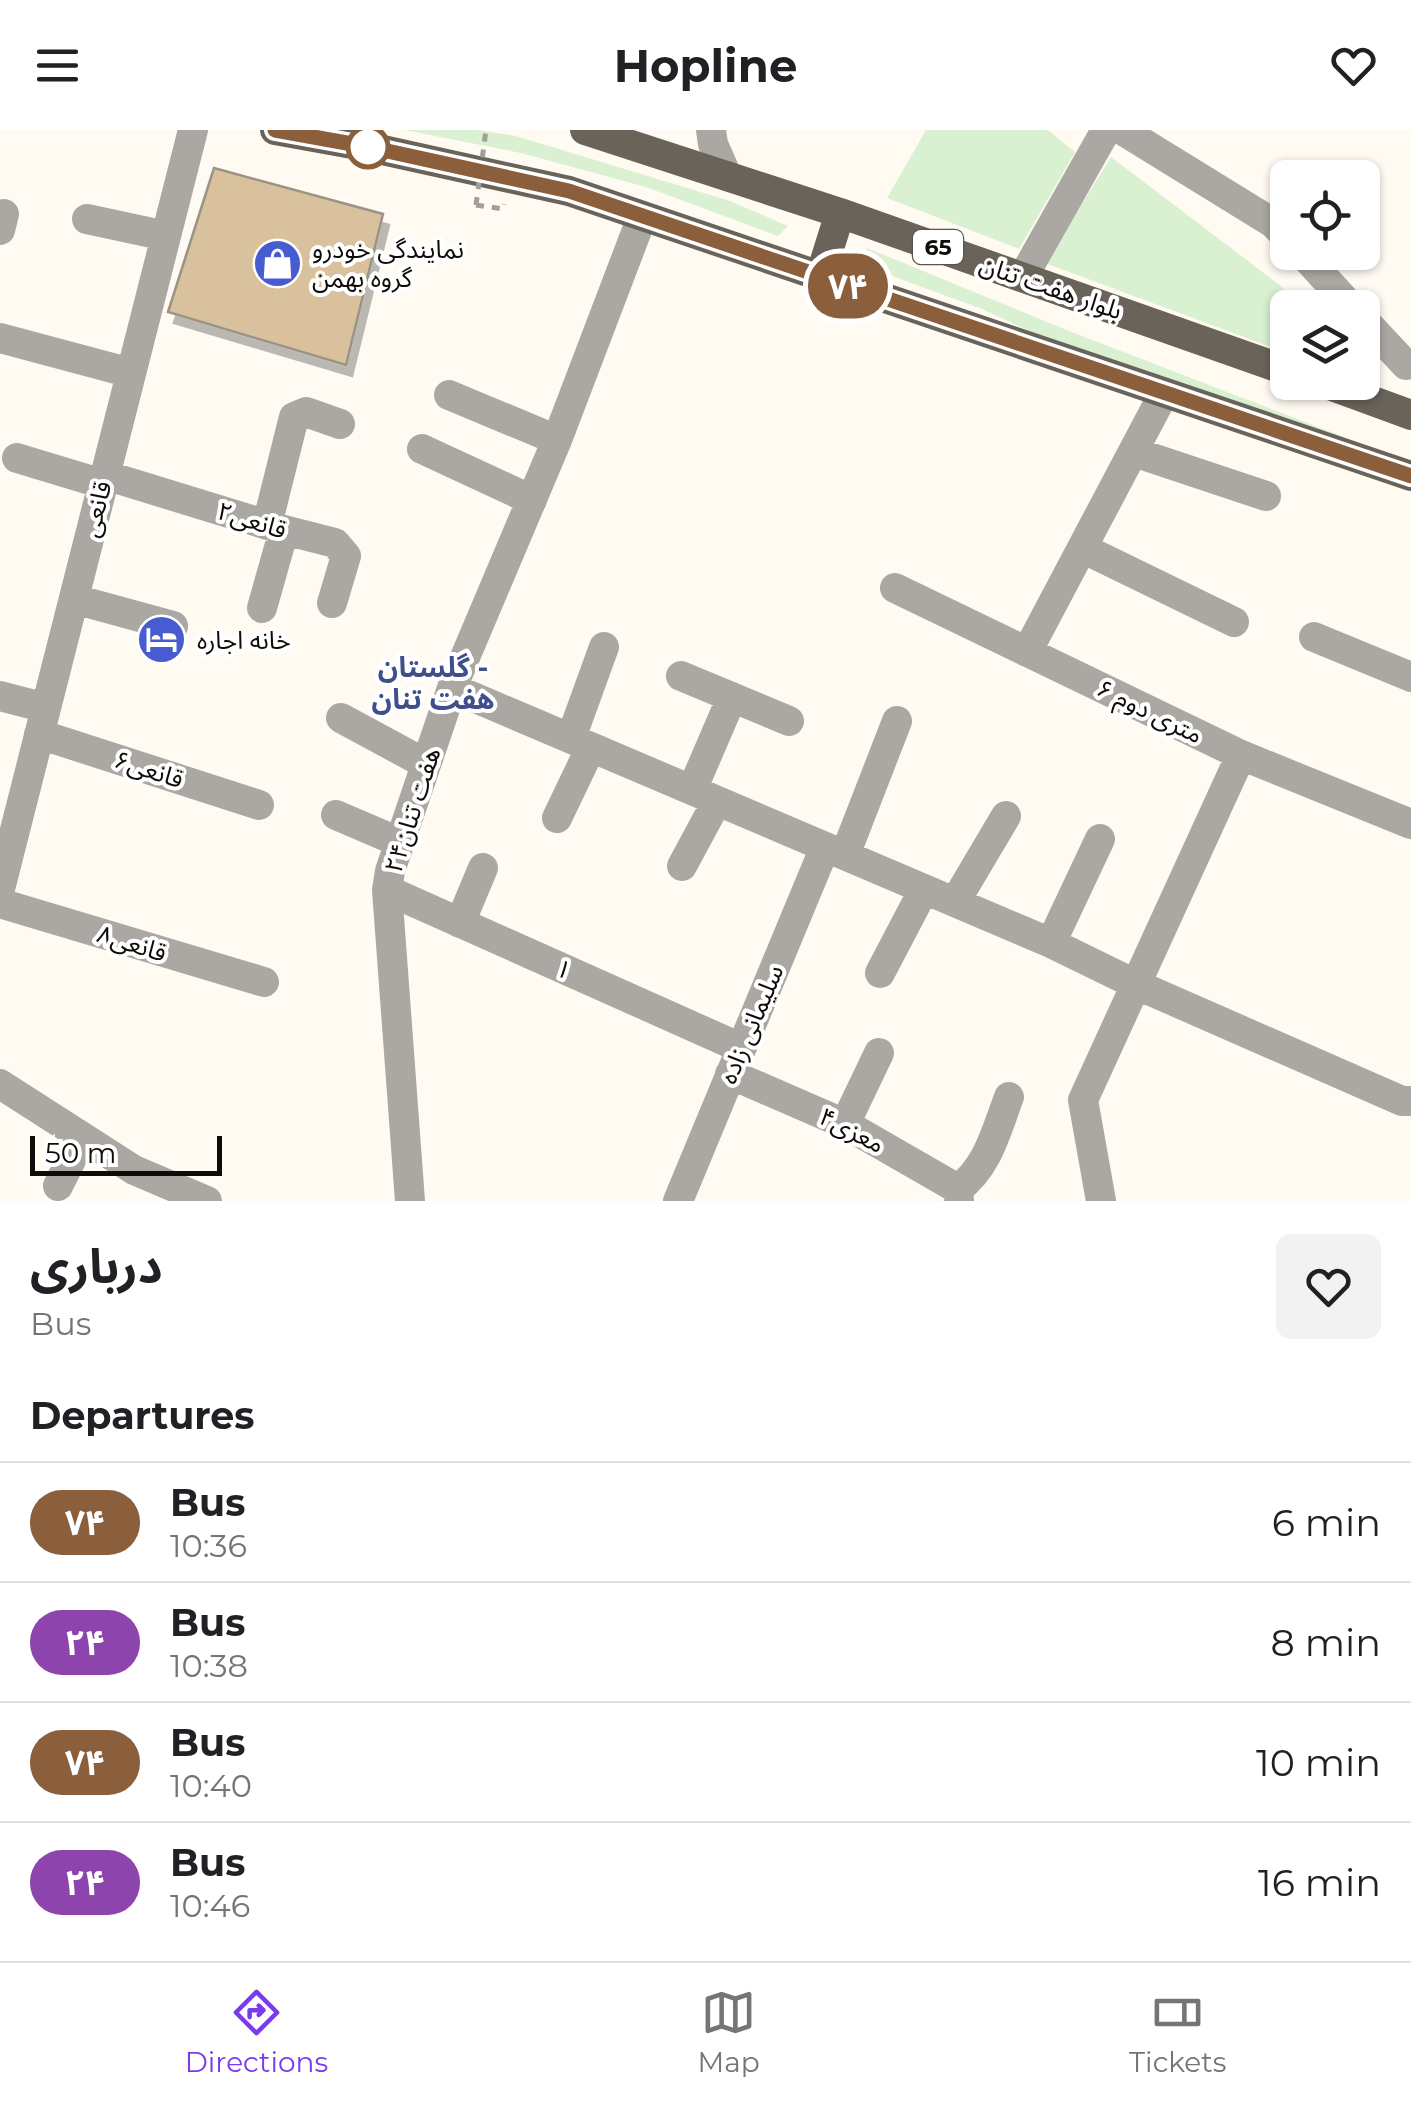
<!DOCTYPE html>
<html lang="en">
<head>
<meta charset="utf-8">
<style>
  :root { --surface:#fff; --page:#f2f2f2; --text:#202124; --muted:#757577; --line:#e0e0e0; --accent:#7c3aed }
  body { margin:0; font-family:Montserrat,"Noto Sans Arabic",sans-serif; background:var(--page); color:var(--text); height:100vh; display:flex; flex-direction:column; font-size:38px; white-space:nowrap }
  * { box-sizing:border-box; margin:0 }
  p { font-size:32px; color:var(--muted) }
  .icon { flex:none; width:55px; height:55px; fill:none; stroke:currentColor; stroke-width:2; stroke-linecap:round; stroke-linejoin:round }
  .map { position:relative; height:1071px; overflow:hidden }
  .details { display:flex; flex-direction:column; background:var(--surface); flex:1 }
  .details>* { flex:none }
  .badge { padding:0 20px; border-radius:32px; font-size:35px; line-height:65px }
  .buttons { position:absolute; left:1270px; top:30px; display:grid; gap:20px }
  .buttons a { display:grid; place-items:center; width:110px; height:110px; border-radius:15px; background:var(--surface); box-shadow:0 2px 8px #0004; font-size:50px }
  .scale { position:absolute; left:30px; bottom:25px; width:192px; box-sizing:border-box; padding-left:10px; border:5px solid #0e0c08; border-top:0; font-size:28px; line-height:35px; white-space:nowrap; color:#0e0c08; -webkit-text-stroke:8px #fff; paint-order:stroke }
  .map>.badge { position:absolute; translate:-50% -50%; box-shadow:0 0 0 5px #fff }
  h2 { padding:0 30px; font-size:38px; line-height:90px }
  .round { display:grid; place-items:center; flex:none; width:105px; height:105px; border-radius:15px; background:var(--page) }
  .summary { display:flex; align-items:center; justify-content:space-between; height:170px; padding:0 30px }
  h1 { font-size:48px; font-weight:700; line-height:75px }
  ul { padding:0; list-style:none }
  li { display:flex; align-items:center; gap:30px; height:120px; padding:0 30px; border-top:2px solid var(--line) }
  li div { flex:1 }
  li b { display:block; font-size:38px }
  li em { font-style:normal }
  li .badge { min-width:110px; font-weight:700; text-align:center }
  header { display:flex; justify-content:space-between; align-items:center; height:130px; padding:0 30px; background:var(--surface); font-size:45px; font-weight:700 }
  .tabs { display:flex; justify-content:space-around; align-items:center; height:140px; border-top:2px solid var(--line); background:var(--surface); font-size:28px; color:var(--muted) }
  .tabs a { display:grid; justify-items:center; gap:5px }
  .tabs .selected { color:var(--accent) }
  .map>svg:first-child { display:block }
  .green { fill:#d9f1d1 }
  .building { fill:#d8c19c; stroke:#9a9386; stroke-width:2.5; filter:url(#shadow) }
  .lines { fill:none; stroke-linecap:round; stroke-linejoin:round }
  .path { stroke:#a39f98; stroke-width:5; stroke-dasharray:8 8; stroke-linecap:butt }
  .minor { stroke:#aba7a2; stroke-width:30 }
  .major { stroke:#696359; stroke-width:30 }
  .path-bridge { stroke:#a39f98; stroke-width:5; stroke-dasharray:8 8; stroke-linecap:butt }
  .line-casing { stroke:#fff; stroke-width:22 }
  .line { stroke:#8b5e3c; stroke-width:15 }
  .stop-dot { fill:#fff; stroke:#8b5e3c; stroke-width:5 }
  .labels { text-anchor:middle; stroke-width:8; stroke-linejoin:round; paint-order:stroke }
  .shield { fill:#fff; stroke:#565552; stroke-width:2.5 }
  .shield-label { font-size:22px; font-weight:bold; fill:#0e0c08 }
  .poi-label { font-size:25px; fill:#0e0c08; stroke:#fff; text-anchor:start }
  .street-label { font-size:25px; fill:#0e0c08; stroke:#fff }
  .neighbourhood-label { font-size:28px; font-weight:bold; fill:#3f4f8a; stroke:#fff }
</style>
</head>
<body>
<header><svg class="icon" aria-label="menu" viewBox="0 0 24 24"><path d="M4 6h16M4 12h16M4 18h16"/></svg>Hopline<svg class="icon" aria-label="heart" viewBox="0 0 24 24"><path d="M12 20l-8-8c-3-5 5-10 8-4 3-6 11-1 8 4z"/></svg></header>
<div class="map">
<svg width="1411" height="1071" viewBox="0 0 1411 1071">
  <defs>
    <filter id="shadow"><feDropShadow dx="6" dy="11" stdDeviation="0" flood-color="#0004"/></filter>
  </defs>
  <rect width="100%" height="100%" fill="#fffaf2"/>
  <path class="green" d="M405,0H477L516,6L730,71L788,96L778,106L646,57L521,23Z
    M926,0H1048L1075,22L1019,119L887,68Z
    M1111,27L1281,156L1300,177L1288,178L1287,223L1045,133Z
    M867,118L1069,201L1411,333L1044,208L982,179L862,135Z"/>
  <path class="building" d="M214,38L383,84L346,235L168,182Z"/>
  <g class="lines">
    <path class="path" d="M476,75L503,79L504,74"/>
    <path class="minor" d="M711,0L713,14L727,46
      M1122,0L1273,93L1288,108
      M87,89L166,106
      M0,100L4,84
      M1301,122L1352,178
      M1023,147L1106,0
      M1362,188L1406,235
      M0,208L131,243
      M449,265L557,310
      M422,319L532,370
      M1134,322L1266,366
      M17,328L103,354
      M105,345L284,400L335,413L346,426L332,473
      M267,395L294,287L306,282L340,294
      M1082,418L1234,492
      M895,458L1241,625L1411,694
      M74,469L173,496
      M262,478L284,400
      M1314,507L1411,547
      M1027,522L1164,263
      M681,546L789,591
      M452,558L1051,813L1135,854L1402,971H1411
      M0,566L46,578
      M341,588L426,634
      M39,604L259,675
      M571,608L604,517
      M692,660L732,567
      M336,685L399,712
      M557,688L591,617
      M845,725L897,591
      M682,736L717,671
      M0,759L193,0
      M387,760L741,918
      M955,772L1006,686
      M0,773L264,852
      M460,793L483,738
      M1051,813L1100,709
      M880,843L924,759
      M730,944L845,994L958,1059L959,1071
      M0,954L134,1040L207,1071
      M845,994L879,923
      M58,1056L82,1008
      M958,1059C988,1037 996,1001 1009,967
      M410,1071L387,760L390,741L452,558L557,310L642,87
      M678,1071L825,717
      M1101,1071L1083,970L1241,625"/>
    <path class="major" d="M275,0L369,17L569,61L1411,346
      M585,0L840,83L1288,241
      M820,147L840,83
      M1321,252L1411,285"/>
    <path class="path-bridge" d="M476,75L486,0"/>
  </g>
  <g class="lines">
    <defs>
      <path id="line" d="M275,0L369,17L569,61L1411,346"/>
    </defs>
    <use href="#line" class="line-casing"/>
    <use href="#line" class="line"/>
  </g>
  <defs>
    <symbol id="shop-disc" viewBox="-11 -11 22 22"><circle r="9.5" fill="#475cd1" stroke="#fff"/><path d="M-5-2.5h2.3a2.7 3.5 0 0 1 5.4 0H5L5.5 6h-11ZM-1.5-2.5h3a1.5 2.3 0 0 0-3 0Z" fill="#fff"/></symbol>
    <symbol id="hotel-disc" viewBox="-11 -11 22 22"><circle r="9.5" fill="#475cd1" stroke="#fff"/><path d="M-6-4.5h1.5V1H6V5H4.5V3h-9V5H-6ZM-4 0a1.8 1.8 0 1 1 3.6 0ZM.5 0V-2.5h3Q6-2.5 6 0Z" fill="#fff"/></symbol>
  </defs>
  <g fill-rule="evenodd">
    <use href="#shop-disc" x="250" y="106" width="55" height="55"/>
    <use href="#hotel-disc" x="134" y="482" width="55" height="55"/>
  </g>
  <circle class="stop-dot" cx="368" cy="17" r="20"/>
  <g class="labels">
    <rect class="shield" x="913" y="100" width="50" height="34" rx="8"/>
    <g class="shield-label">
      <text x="938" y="125">65</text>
    </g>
    <g class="poi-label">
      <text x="312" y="128">نمایندگی خودرو<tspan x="312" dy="29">گروه بهمن</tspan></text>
      <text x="197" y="519">خانه اجاره</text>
    </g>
    <g class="street-label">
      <text transform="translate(1051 157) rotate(19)" y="9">بلوار هفت تنان</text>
      <text transform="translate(96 379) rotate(-76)" y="9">قانعی</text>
      <text transform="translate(252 390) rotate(17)" y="9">۲قانعی</text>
      <text transform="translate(1150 581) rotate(26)" y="9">۶ متری دوم</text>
      <text transform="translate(149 639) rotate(18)" y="9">۶قانعی</text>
      <text transform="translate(412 680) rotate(-72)" y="9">هفت تنان۲۴</text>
      <text transform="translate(132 813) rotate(17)" y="9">۸قانعی</text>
      <text transform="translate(564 839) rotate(24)" y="9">۱</text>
      <text transform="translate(751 894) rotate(-67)" y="9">سلیمانی زاده</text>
      <text transform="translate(852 1000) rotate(27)" y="9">۴معزی</text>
    </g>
    <g class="neighbourhood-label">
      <text x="433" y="547">گلستان -<tspan x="433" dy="32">هفت تنان</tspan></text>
    </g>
  </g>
</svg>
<div class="buttons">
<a><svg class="icon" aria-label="locate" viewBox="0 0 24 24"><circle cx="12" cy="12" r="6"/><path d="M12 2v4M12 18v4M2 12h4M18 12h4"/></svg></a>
<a><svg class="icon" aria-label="layers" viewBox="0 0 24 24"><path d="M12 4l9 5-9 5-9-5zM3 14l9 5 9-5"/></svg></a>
</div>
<div class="scale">50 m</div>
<b class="badge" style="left:848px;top:156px;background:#8b5e3c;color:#fff">۷۴</b>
</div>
<section class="details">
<div class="summary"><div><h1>درباری</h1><p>Bus</p></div><a class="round"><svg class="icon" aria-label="heart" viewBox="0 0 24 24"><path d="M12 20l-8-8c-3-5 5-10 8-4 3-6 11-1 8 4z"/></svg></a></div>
<h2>Departures</h2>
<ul>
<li><span class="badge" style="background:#8b5e3c;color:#fff">۷۴</span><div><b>Bus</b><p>10:36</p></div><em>6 min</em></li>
<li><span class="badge" style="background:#8e44ad;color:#fff">۲۴</span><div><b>Bus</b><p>10:38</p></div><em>8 min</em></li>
<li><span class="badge" style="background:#8b5e3c;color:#fff">۷۴</span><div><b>Bus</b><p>10:40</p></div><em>10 min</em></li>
<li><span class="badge" style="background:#8e44ad;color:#fff">۲۴</span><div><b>Bus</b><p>10:46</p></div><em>16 min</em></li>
</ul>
</section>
<nav class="tabs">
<a class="selected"><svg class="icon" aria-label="directions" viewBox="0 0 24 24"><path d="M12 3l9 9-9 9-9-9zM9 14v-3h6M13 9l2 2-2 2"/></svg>Directions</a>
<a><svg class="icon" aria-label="map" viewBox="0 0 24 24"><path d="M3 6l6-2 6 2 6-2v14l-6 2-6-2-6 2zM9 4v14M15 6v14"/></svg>Map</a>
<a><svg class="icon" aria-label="tickets" viewBox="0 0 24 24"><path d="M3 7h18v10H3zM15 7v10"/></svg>Tickets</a>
</nav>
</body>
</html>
